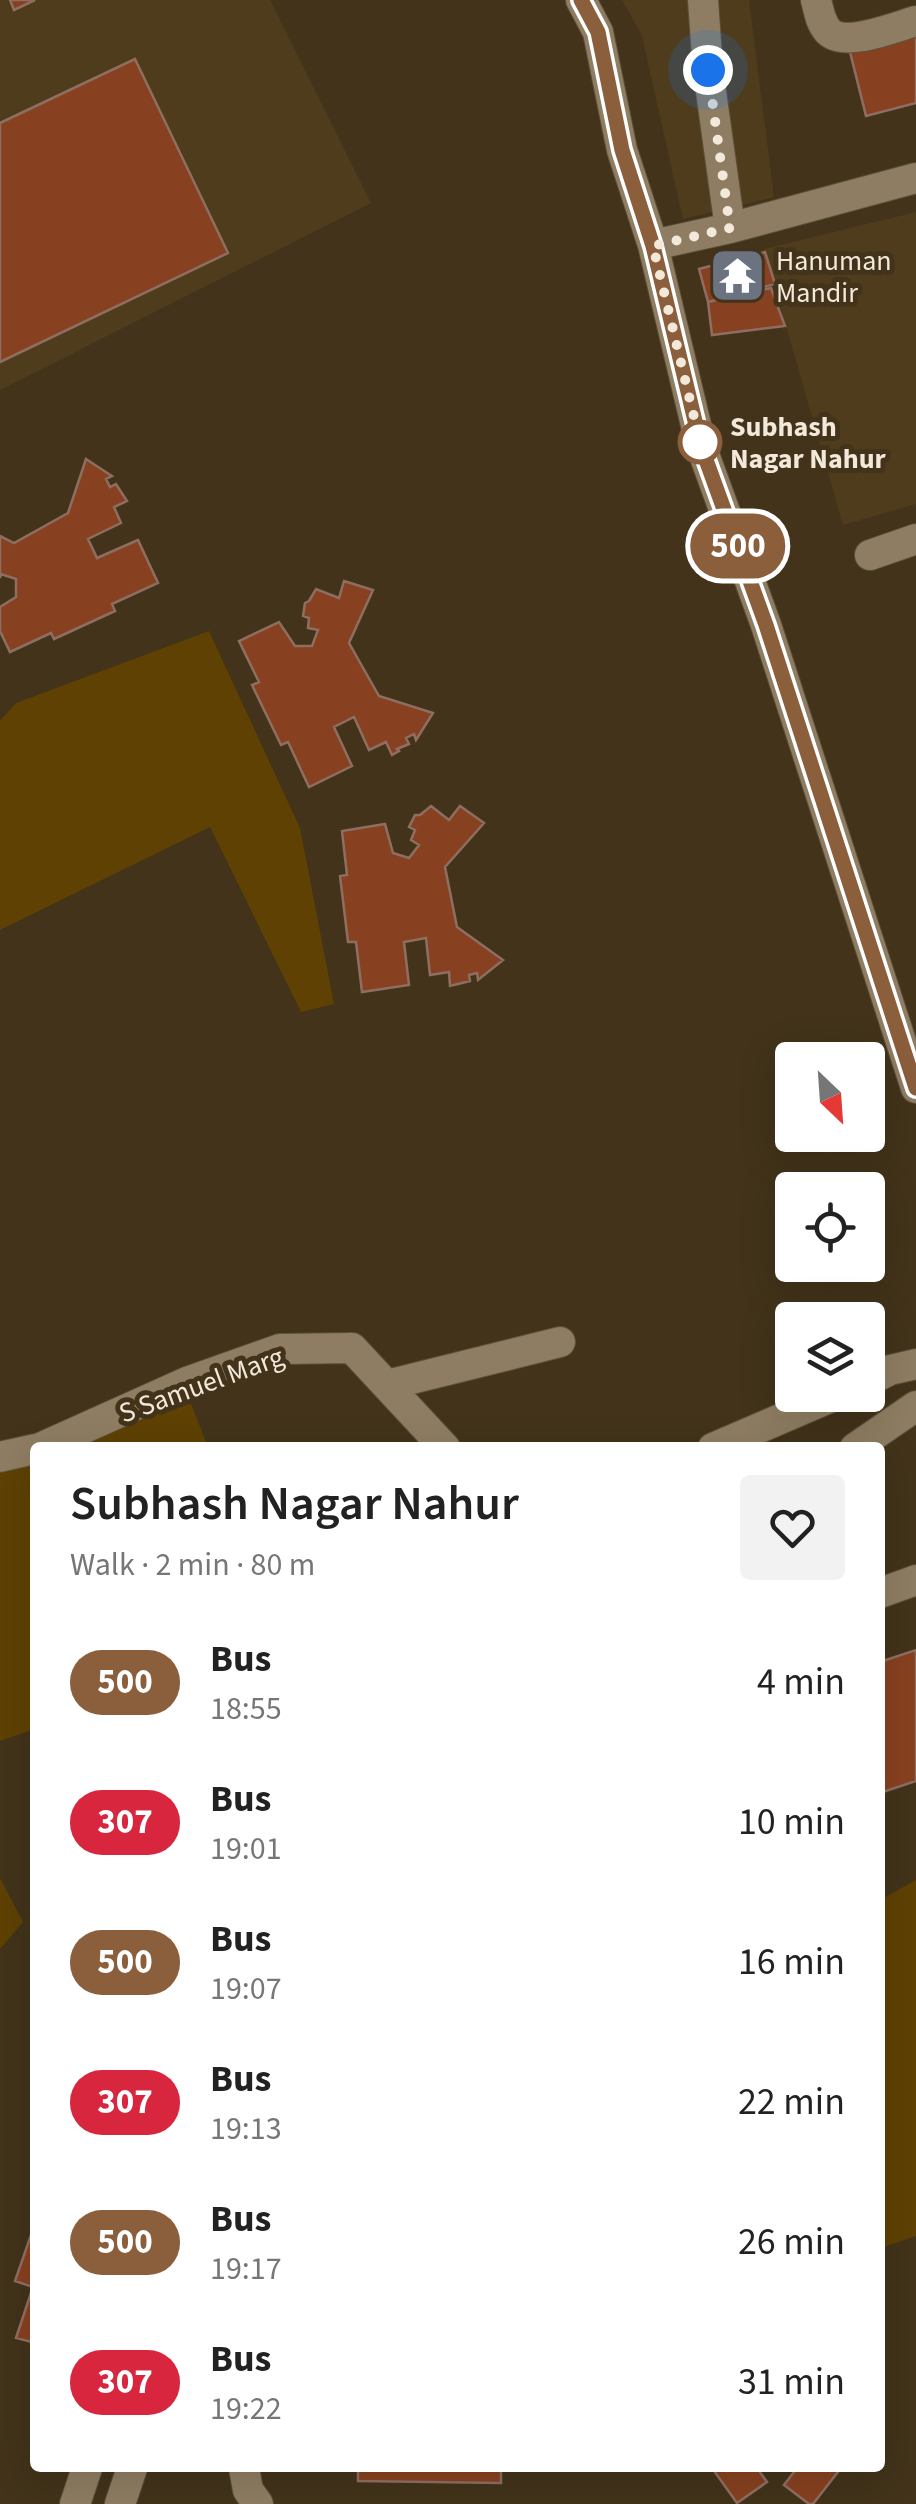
<!DOCTYPE html>
<html lang="en">
<head>
<meta charset="utf-8">
<style>
  :root { --surface:#fff; --page:#f2f2f2; --text:#222; --muted:#767676 }
  body { margin:0; font-family:"Source Sans 3",sans-serif; background:var(--page); color:var(--text); height:100vh; display:flex; flex-direction:column; font-size:38px; white-space:nowrap }
  * { box-sizing:border-box; margin:0 }
  p { font-size:32px; color:var(--muted) }
  .icon { flex:none; width:55px; height:55px; fill:none; stroke:currentColor; stroke-width:2; stroke-linecap:round; stroke-linejoin:round }
  .map { position:relative; flex:1; overflow:hidden }
  .panel { position:absolute; left:30px; top:1442px; width:855px; height:1030px; display:flex; flex-direction:column; background:var(--surface); border-radius:10px; box-shadow:0 10px 40px #0002 }
  .panel>* { flex:none }
  .badge { padding:0 20px; border-radius:32px; font-size:35px; line-height:65px }
  .needle { width:65px; rotate:155deg }
  .fabs { position:absolute; left:775px; top:1042px; display:grid; gap:20px }
  .fabs a { display:grid; place-items:center; width:110px; height:110px; border-radius:10px; background:var(--surface); box-shadow:0 10px 40px #0002; font-size:50px }
  .you { position:absolute; width:50px; height:50px; margin:-25px; border:8px solid #fff; border-radius:50%; background:#1a73e8; box-shadow:0 0 0 15px #1a73e833 }
  .map>.badge { position:absolute; translate:-50% -50%; box-shadow:0 0 0 5px #fff }
  .round { display:grid; place-items:center; flex:none; width:105px; height:105px; border-radius:10px; background:var(--page) }
  .head { display:flex; align-items:center; justify-content:space-between; height:170px; padding:0 40px }
  h1 { font-size:48px; font-weight:600; line-height:75px }
  ul { padding:0; list-style:none }
  li { display:flex; align-items:center; gap:30px; height:140px; padding:0 40px }
  li div { flex:1 }
  li b { display:block; font-size:38px }
  li em { font-style:normal }
  li .badge { min-width:110px; font-weight:700; text-align:center }
  .map>svg:first-child { display:block }
  .built { fill:#4f3c1c }
  .green { fill:#5e4103 }
  .building { fill:#874120; stroke:#8e6e61; stroke-width:2.5 }
  .lines { fill:none; stroke-linecap:round; stroke-linejoin:round }
  .minor-casing { stroke:#5d513a; stroke-width:32 }
  .minor { stroke:#8e7d62; stroke-width:30 }
  .line-casing { stroke:#fff; stroke-width:22 }
  .line { stroke:#8b5e3c; stroke-width:15 }
  .walk { stroke:#f2e9da; stroke-width:10; stroke-dasharray:0 18 }
  .stop-dot { fill:#fff; stroke:#8b5e3c; stroke-width:5 }
  .labels { text-anchor:middle; stroke-width:10; stroke-linejoin:round; paint-order:stroke }
  .poi-label { font-size:28px; fill:#f2e9da; stroke:#42331a; text-anchor:start }
  .stop-label { font-size:28px; font-weight:bold; fill:#f2e9da; stroke:#42331a; text-anchor:start }
  .street-label { font-size:28px; fill:#f2e9da; stroke:#42331a }
</style>
</head>
<body>
<div class="map">
<svg width="916" height="2504" viewBox="0 0 916 2504">
  <rect width="100%" height="100%" fill="#42331a"/>
  <path class="built" d="M0,0H270L371,203L0,390Z
    M622,0H749L774,197L683,219L642,36Z
    M916,212V504L843,525L764,249Z"/>
  <path class="green" d="M209,631L300,828L334,1004L301,1012L210,827L0,930V721L16,703Z
    M188,1396L208,1447L65,1448Z
    M35,1460V1729L0,1741V1470Z
    M0,1878L23,1922L0,1949Z
    M916,1880V2236L884,2247H880V1900Z"/>
  <path class="building" d="M10,0H35L14,10Z
    M916,35V103L866,116L850,52Z
    M135,59L228,253L0,362V123Z
    M765,252L775,284L708,302L699,269Z
    M771,288L785,326L712,335L708,302Z
    M86,459L112,476L106,479L110,487L116,484L127,501L114,507L121,523L88,539L97,558L138,540L158,583L112,604L115,611L54,639L51,633L10,652L0,631V607L16,597V579L1,574L0,578V536L14,543L68,513Z
    M344,581L373,590L349,643L379,696L433,713L416,740L414,734L406,738L409,744L397,749L399,751L392,755L386,742L369,750L354,717L334,727L352,766L309,787L288,742L281,745L252,685L259,682L239,641L279,622L295,646H312L318,630L308,628L309,618L303,616L305,603L309,601L316,589L339,598Z
    M431,806L449,820L460,806L484,823L445,867L457,927L503,960L478,980L477,973L469,975L470,981L450,986L449,972L430,975L426,938L404,942L409,985L362,992L356,942H348L340,876L347,875L342,831L385,824L393,853L409,858L419,845L411,840L415,830L409,827L415,815H420Z
    M916,1650V1781L880,1793V1662Z
    M32,2232L35,2233V2343L16,2338L33,2287L15,2281Z
    M358,2468H501V2483L358,2481Z
    M712,2468H757L767,2482L737,2503Z
    M797,2468H841L813,2504H809L784,2485Z"/>
  <g class="lines">
    <defs>
      <path id="minor" d="M581,0L598,32L622,150L653,245L701,446L766,625L916,1088
        M703,0L708,70L730,228
        M816,0C819,11 820,22 828,31C844,48 895,27 916,21
        M653,245L730,228L916,178
        M870,555L916,539
        M868,1381L890,1370L916,1364
        M387,1385L560,1342
        M40,1448L187,1382L280,1349L352,1348L445,1448
        M713,1448L836,1395
        M855,1448L916,1406
        M0,1457L35,1449
        M880,1593L916,1580
        M244,2468L248,2490L258,2504
        M75,2504L87,2468
        M120,2504L132,2468"/>
    </defs>
    <use href="#minor" class="minor-casing"/>
    <use href="#minor" class="minor"/>
  </g>
  <g class="lines">
    <defs>
      <path id="line" d="M581,0L598,32L622,150L653,246L701,446L766,625L916,1088"/>
    </defs>
    <use href="#line" class="line-casing"/>
    <use href="#line" class="line"/>
    <path class="walk" d="M700,442L701,446L653,246L730,228L708,70"/>
  </g>
  <defs>
    <symbol id="temple-square" viewBox="-11 -11 22 22"><rect x="-9" y="-9" width="18" height="18" rx="4" fill="#6b7280" stroke="#42331a"/><path d="M0-6L5-2H3V0L6.5 2.5H4V6H1.5V3h-3V6H-4V2.5H-6.5L-3 0V-2H-5Z" fill="#fff"/></symbol>
  </defs>
  <g fill-rule="evenodd">
    <use href="#temple-square" x="706" y="244" width="63" height="63"/>
  </g>
  <circle class="stop-dot" cx="700" cy="442" r="20"/>
  <g class="labels">
    <g class="poi-label">
      <text x="776" y="270">Hanuman<tspan x="776" dy="32">Mandir</tspan></text>
    </g>
    <g class="stop-label">
      <text x="730" y="436">Subhash<tspan x="730" dy="32">Nagar Nahur</tspan></text>
    </g>
    <g class="street-label">
      <text transform="translate(201 1384) rotate(-20)" y="10">S Samuel Marg</text>
    </g>
  </g>
</svg>
<div class="fabs">
<a><svg class="needle" viewBox="-14 -14 28 28"><path d="M0-13l5 13h-10z" fill="#e53935"/><path d="M0 13l5-13h-10z" fill="#767676"/></svg></a>
<a><svg class="icon" aria-label="locate" viewBox="0 0 24 24"><circle cx="12" cy="12" r="6"/><path d="M12 2v4M12 18v4M2 12h4M18 12h4"/></svg></a>
<a><svg class="icon" aria-label="layers" viewBox="0 0 24 24"><path d="M12 4l9 5-9 5-9-5zM3 14l9 5 9-5"/></svg></a>
</div>
<div class="you" style="left:708px;top:70px"></div>
<b class="badge" style="left:738px;top:546px;background:#8b5e3c;color:#fff">500</b>
<section class="panel">
<div class="head"><div><h1>Subhash Nagar Nahur</h1><p>Walk · 2 min · 80 m</p></div><a class="round"><svg class="icon" aria-label="heart" viewBox="0 0 24 24"><path d="M12 20l-8-8c-3-5 5-10 8-4 3-6 11-1 8 4z"/></svg></a></div>
<ul>
<li><span class="badge" style="background:#8b5e3c;color:#fff">500</span><div><b>Bus</b><p>18:55</p></div><em>4 min</em></li>
<li><span class="badge" style="background:#d7263d;color:#fff">307</span><div><b>Bus</b><p>19:01</p></div><em>10 min</em></li>
<li><span class="badge" style="background:#8b5e3c;color:#fff">500</span><div><b>Bus</b><p>19:07</p></div><em>16 min</em></li>
<li><span class="badge" style="background:#d7263d;color:#fff">307</span><div><b>Bus</b><p>19:13</p></div><em>22 min</em></li>
<li><span class="badge" style="background:#8b5e3c;color:#fff">500</span><div><b>Bus</b><p>19:17</p></div><em>26 min</em></li>
<li><span class="badge" style="background:#d7263d;color:#fff">307</span><div><b>Bus</b><p>19:22</p></div><em>31 min</em></li>
</ul>
</section>
</div>
</body>
</html>
